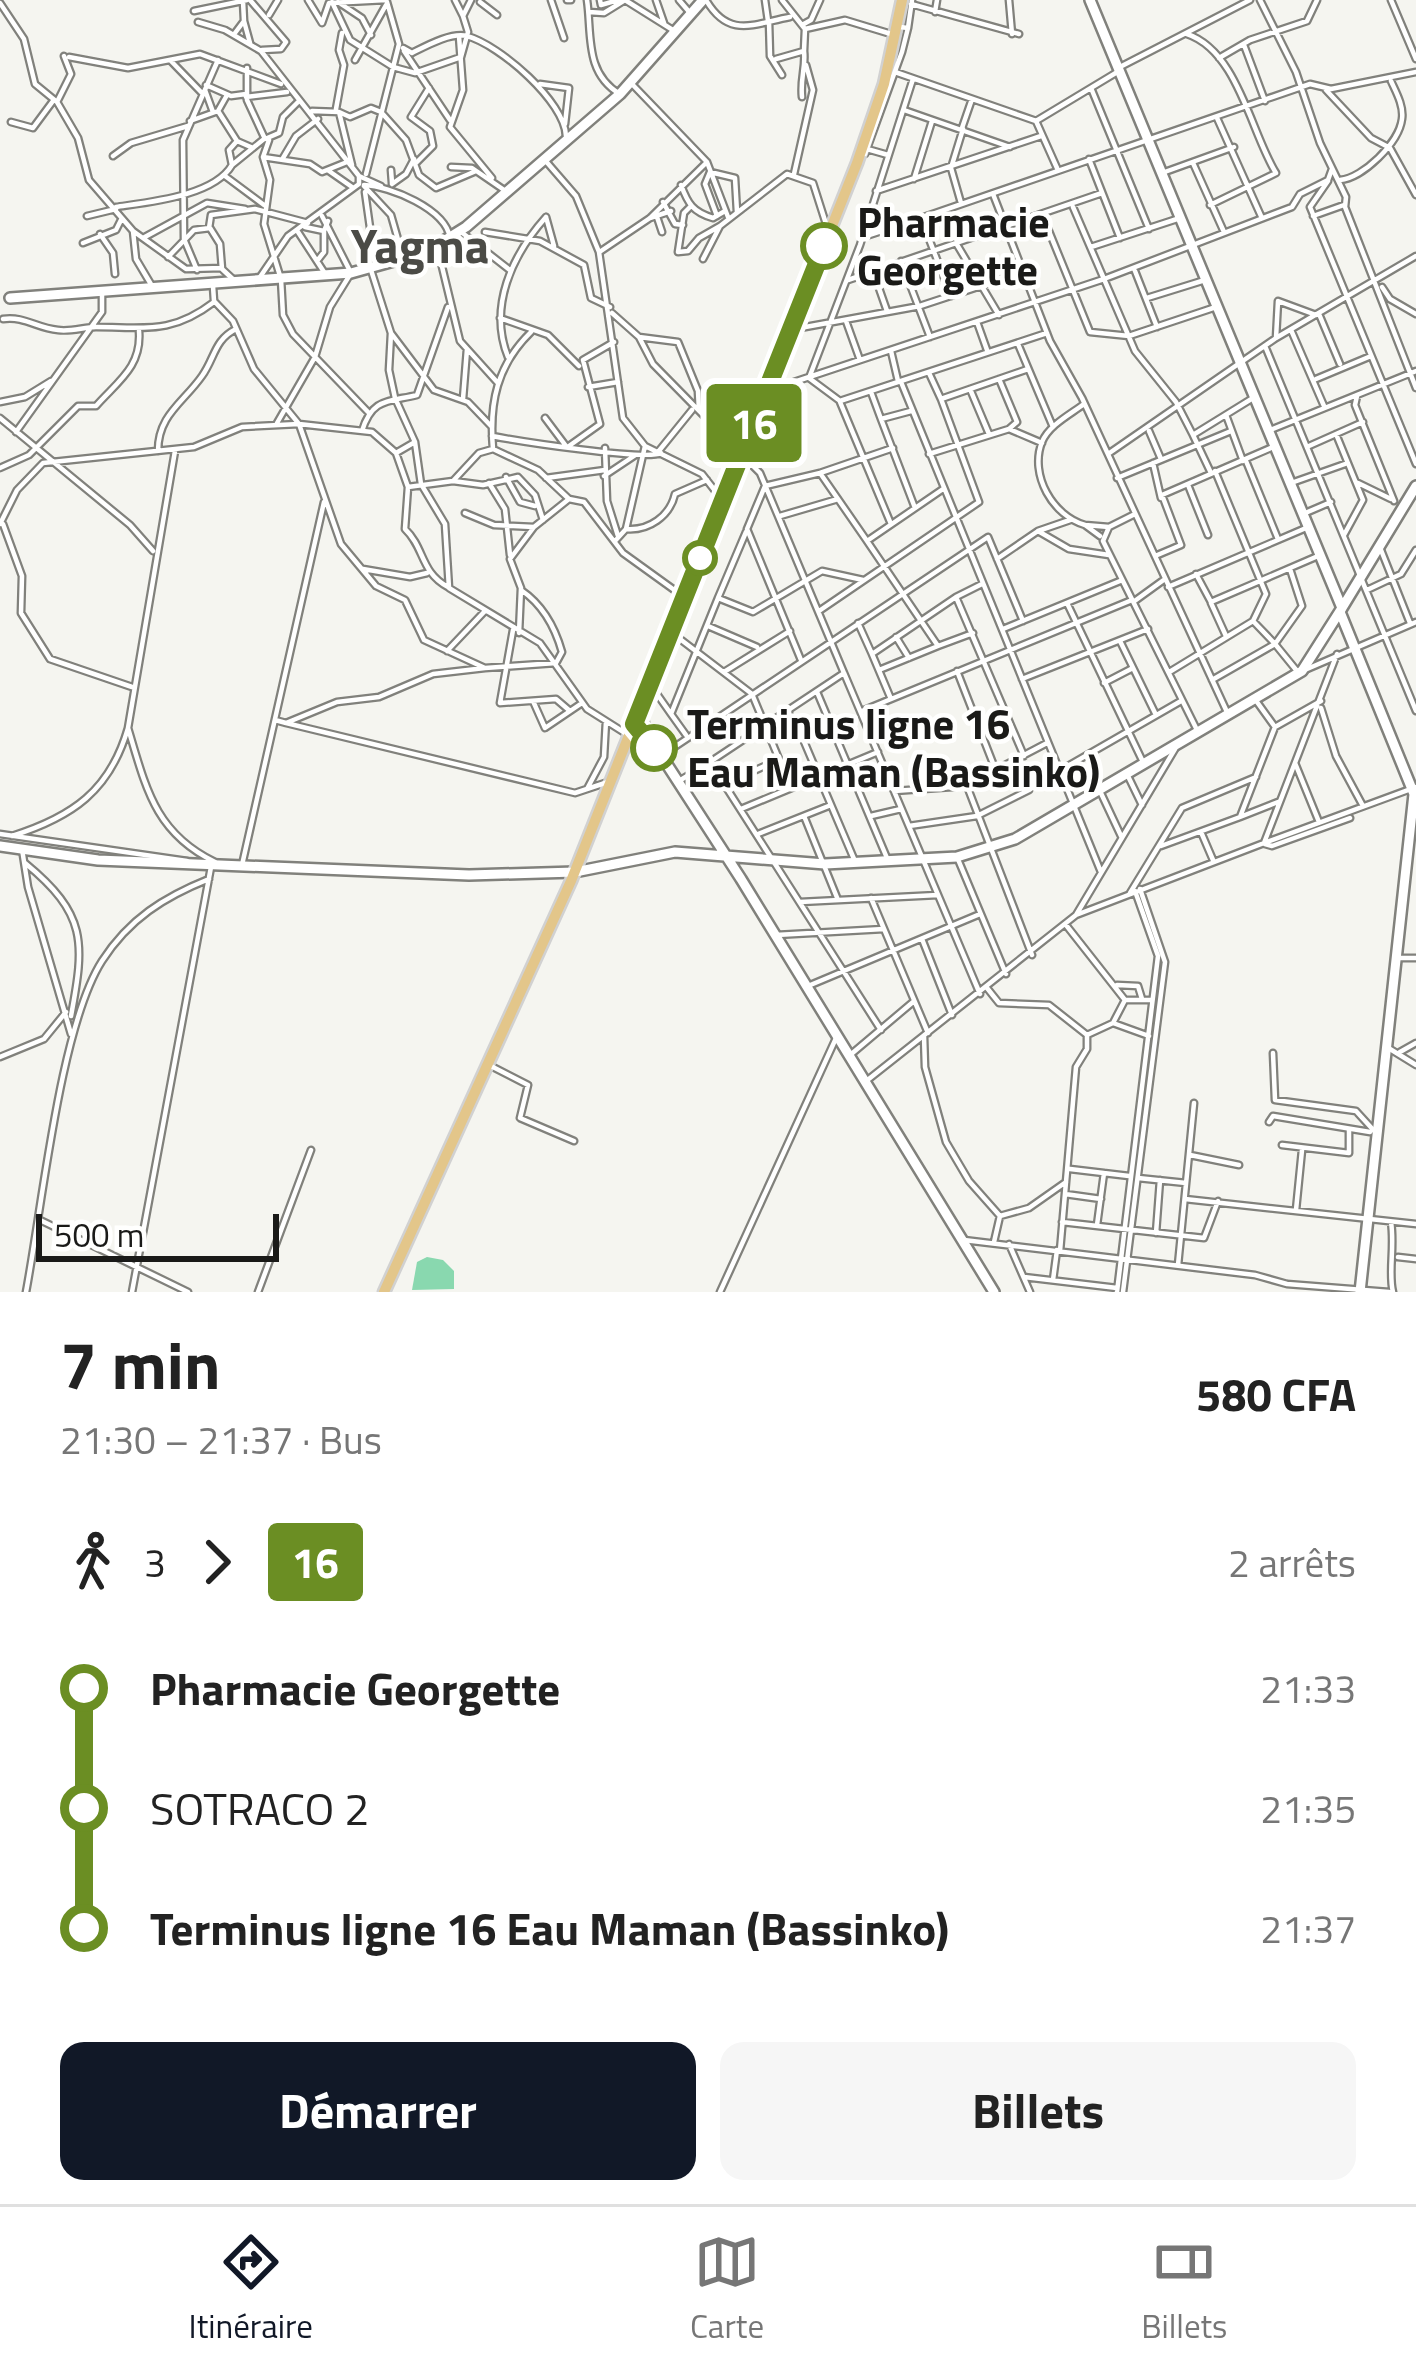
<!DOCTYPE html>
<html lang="fr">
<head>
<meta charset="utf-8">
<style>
  :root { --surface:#fff; --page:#f6f6f6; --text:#222; --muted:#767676; --line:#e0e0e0; --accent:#111827 }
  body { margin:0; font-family:"Titillium Web",sans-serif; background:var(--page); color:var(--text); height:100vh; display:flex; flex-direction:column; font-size:45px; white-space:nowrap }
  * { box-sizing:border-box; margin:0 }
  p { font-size:39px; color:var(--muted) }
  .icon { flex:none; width:66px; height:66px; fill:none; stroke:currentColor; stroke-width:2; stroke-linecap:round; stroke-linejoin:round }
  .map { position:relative; height:1292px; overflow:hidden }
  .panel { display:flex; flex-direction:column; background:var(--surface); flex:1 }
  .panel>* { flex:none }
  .badge { padding:0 24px; border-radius:9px; font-size:42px; line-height:78px }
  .scale { position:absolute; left:36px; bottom:30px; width:243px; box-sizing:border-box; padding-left:12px; border:6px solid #1a1a18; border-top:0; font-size:33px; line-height:42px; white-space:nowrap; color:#1a1a18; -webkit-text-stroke:9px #fffffe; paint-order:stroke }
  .map>.badge { position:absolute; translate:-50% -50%; box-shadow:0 0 0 6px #fff }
  .legs { display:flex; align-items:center; gap:18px; height:132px; padding:0 60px; font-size:39px }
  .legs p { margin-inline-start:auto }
  .headline { display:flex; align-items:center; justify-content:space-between; height:204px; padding:0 60px }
  h1 { font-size:66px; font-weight:700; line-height:90px }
  .action { display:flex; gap:24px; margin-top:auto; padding:24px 60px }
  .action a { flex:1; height:138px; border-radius:24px; background:var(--accent); color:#fff; font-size:48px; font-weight:700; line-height:138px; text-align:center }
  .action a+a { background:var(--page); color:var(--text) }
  ul { padding:0 60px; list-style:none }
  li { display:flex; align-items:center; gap:42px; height:120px; font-size:45px }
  li i { display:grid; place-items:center; width:18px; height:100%; margin:0 15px; background:currentColor }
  li i::after { content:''; width:30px; height:30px; margin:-15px; border:9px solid; border-radius:50%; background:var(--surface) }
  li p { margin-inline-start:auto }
  li:first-child i { background:linear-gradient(#0000 50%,currentColor 0) }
  li:last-child i { background:linear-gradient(currentColor 50%,#0000 0) }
  .menu { display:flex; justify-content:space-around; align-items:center; height:168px; border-top:3px solid var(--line); background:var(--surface); font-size:33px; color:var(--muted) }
  .menu a { display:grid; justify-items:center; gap:6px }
  .menu .on { color:var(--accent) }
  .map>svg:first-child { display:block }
  .water { fill:#89d8af }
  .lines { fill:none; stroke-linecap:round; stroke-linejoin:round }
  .street-casing { stroke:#81817c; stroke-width:9 }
  .secondary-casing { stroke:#81817c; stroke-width:14 }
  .primary-casing { stroke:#d1d1d1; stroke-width:15 }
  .street { stroke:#fff; stroke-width:4.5 }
  .secondary { stroke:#fff; stroke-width:9 }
  .primary { stroke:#e3c68a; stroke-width:10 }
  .line-1-casing { stroke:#fff; stroke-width:27 }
  .line-1 { stroke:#6b8e23; stroke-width:18 }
  .stop-1-dot { fill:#fff; stroke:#6b8e23; stroke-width:6 }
  .labels { text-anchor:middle; stroke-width:9; stroke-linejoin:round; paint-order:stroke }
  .stop-label { font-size:42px; font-weight:bold; fill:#1a1a18; stroke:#fffffe; text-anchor:start }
  .quarter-label { font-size:48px; font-weight:bold; fill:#4b4b46; stroke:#fffffe }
</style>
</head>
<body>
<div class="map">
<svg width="1416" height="1292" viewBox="0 0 1416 1292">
  <rect width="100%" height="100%" fill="#f5f5f0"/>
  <path class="water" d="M427,1257L443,1260L454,1271V1289L412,1290L417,1262Z"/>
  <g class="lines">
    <defs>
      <path id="street" d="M250,0L286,42L281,49L262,50
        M308,0L322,23L329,3L386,0
        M455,0L463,16
        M551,0L564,38
        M567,0H571
        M587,0C592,33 584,73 620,94
        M600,0L601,5L618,0
        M625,0L676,32
        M656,0L664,23
        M679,0L691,14
        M706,0C729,39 753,24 790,17
        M765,0L768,21
        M782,0L805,29L845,20L891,34
        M1009,0L1012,34
        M1260,0L1296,72L1320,143L1346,197L1345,207L1416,388
        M1391,0L1416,59
        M332,2L350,40L393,67L415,73L461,57
        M338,2L362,18L371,35
        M480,2L497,15
        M0,3L24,39L35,84L57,102L78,138L89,180L133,231L186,269L222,268
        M911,4L1019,34
        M194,11L247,0
        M589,12L604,13L625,0
        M935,12L937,0
        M269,15L278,0
        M244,21L250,43
        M769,21L770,56L782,75
        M198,22L225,30L261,51L359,176
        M802,25L811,20L820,0
        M900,27L908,28L912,0
        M235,33L244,21L243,1
        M1187,34C1238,51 1251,133 1276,173L1210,205
        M459,36L463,90L450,127L492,178
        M1244,45L1265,101
        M403,48L412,53C426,46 451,32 467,36C500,45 565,102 566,136
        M404,51L450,120
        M804,51L805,29
        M902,52L908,28
        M69,57L128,68L200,54L281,84
        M461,57L468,32L463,16L471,0
        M1219,58L1250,40L1307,21L1317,0
        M776,59L804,51C806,68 800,78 802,97
        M355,60L386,5
        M171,61L202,93
        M247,68V100L265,139L279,133L283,117L298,102
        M1118,68L1250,0
        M895,72L1036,121
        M631,83L707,162L728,217
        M540,84L569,88L565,124
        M206,85L231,96L246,94
        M1091,88L1149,229
        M205,90L213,112
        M1326,90L1371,138L1390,148L1416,195
        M246,97L287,92
        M57,102L71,74L64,56
        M336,109L344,65L339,50L342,33
        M904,110L1010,147
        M218,111L237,141L253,148
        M312,111L339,112L352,165
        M339,112L350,117L371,108L381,112L406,140L419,175L436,188L476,171
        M1217,118L1261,216
        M190,121L218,111L227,95
        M11,122L33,128L53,101
        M962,128L972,99
        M269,140L263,157L270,180L264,224L281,279L283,315L293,334L368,412
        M867,149L888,155
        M865,154L902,52
        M113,156L131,143L188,126
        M263,157L310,164L322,172L347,162
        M283,158L296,136L318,119
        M544,159L576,196L599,252L623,418L645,446L702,474L723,501
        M1089,159L1120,238
        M1193,163L1224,232
        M415,164L433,146L430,131L411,117L429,88
        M232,165L264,139
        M451,167L472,168L507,192
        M1057,168L1036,121L1119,71
        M391,170L392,183
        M329,171L352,187
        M1162,173L1234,147
        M366,174L399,44L387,2
        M794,174L813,90L806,65
        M225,176L264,205
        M914,179L932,121
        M1340,180C1363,178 1399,143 1402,119C1404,106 1396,92 1391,81
        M1328,181L1310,207L1416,464
        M392,184L406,174L414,159
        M364,185C390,186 446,209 450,238
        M681,185C688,204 693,212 713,218L725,211
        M364,186L391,215L403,257
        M876,191L1041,136
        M365,192L375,263
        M993,194L1050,341L1082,398L1227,712
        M663,202L675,224L683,225
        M961,203L951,168L963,129
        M116,207C150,202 214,196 232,165L229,150L237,141
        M1042,214L1090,332L1129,336L1216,307
        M87,216L116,209
        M717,216L705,184L710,172L735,178L737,212
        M1313,216L1344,205
        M546,217L554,246
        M657,217L662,232
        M650,218L671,211
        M305,227L324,231L328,221
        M209,228L211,215L255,209L308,223
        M133,231L136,259L152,286
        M460,231L511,271
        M298,232L324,272
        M485,232L540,241L584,265L591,298L610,307
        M100,234L113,253L115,274
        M863,237L921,218
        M143,238L207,203L245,209
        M83,243L116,230L121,220
        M956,243L999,315
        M437,246L460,341L497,382
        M1091,247L1177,219
        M601,251L650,218L707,162
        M678,252L688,251L699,238L720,226
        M678,252L684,213L690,207
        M168,257L194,230L210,228L220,244L222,269L236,282
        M703,259L720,226L787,174L813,183L827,227
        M317,261L324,252V231
        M901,261L930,337
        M197,270L184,239L183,140L218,60
        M371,270L391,333L389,370L395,398L415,442L421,484L445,524L449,588L540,643L587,709L625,733
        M873,271L887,311
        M1135,271L1157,327
        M260,277L288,236L359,184V176L381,186
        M848,280L1102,193
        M213,286L214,301L233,321L254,369L299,424L372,432L396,453L415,442
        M1382,287L1390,299L1416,314
        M951,296L921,218L1310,84L1331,89L1416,72
        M1147,298L1205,280
        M612,313L639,337L678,342L698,391L699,411
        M1319,314L1340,364
        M500,318L548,335L579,366
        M3,319C25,316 36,328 58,330C71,332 84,327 96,327C144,327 171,335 214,302
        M846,321L860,360
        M977,322L987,350
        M800,328L920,306L1020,273
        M1291,330L1324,406
        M531,332C497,365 489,403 493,449L538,470L569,499
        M391,333L434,390L468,402L492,427
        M639,337L653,364L711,423L736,463
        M1276,338L1278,301L1316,315
        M1018,344L1053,427
        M1265,346L1416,711
        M891,351L898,381
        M508,357C488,307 512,255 546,217
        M929,373L941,399
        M809,378L860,245L913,79
        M809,378L840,401L1047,333
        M999,379L1017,422L1009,429
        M1316,379L1371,356
        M901,382L1101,872
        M588,387L618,382
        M779,387L1104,279L1073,207
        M970,389L989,434
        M871,392L881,419
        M1357,396L1355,405L1394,501
        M463,399L467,349
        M0,402L25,397L51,381
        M840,402L891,524
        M1084,404C1071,414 1049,425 1042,442C1029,475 1053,516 1085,525
        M911,411L881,419L915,508
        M1226,415L1243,461
        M0,418L130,525L153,551
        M545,418L566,446
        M277,423L315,357L330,307L351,273L322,216
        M362,431C372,398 388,402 417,395L448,307
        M1149,431L1161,459
        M1268,431L1416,371
        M16,432L102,312V291
        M1336,434L1363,500L1344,535
        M1193,435L1176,402L1135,351L1104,279L1292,207L1300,194L1328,180L1332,169
        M492,436C518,441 646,461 661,453
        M569,446L600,424L583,360L614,342
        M1309,446L1363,422
        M605,448L607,501L618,536
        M158,451C158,415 183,403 202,376C215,358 214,340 236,329
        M658,452L692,410
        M396,453L408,487L405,529C425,548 420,572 448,587
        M929,454L1009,429L1042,443
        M1108,454L1276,338L1416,256
        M744,457L760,473L844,673
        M1246,461L1278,539
        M1153,463L1161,498
        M0,468L29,455L78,406H96C117,382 142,367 139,331
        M1211,473L1193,435L1253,398
        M604,476L634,456
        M506,477L520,502L535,506
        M546,478L605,470
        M1117,478L1231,431
        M453,481L479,453L493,449
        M1294,482L1345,464
        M489,483L505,509L510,555
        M1358,483L1391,499
        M1188,485L1208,535
        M408,487L453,481L483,485L518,477L535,495L543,520
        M943,489L867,541L938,646L973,633
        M465,513L494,525L534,527
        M1303,514L1331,502
        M1133,515L1109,527L1103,541L1197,730
        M780,516L838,499
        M0,524L17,490L43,463L194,447L242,427L299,424L341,544L376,586L405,600L424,640L485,668L556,663L562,652C555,627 543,605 521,590
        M3,524L22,576L21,613L50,659L132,687
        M626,529C649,531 670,516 675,494L707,480
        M1038,531L1070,520
        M1100,536L1085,525L1109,527
        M615,541L626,529L645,446
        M867,541L820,473L893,448
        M1381,550L1410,623
        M1155,556L1181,545L1162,495L1273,447
        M997,559L1038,531L1069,549L1109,555
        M363,569L410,577L427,573
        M1290,569L1302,606L1275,644L1297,671
        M1196,574L1211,602L1318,556
        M982,584L956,597L1024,756
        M1168,587L1306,528
        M1367,590L1401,574L1416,550
        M718,598L746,532
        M1136,600L1165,579
        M1067,603L1143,762
        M1211,603L1226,636
        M819,611L979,502L941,399L1028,369
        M858,623L872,654
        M708,626L757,647
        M1003,629L1120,581
        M513,630L500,703L556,699L570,711
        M519,633L521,588L510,559L534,527L569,499L584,502L623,553L684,597
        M896,637L909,658
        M680,639L752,694L791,788
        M1120,641L1156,715
        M447,651L484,612
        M801,660L747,529L765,486L820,473
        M1307,669L1416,622
        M879,670L938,646
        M957,671L996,771
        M1171,671L1253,621
        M724,672L790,631
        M1022,679L1148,629
        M1212,680L1275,644L1253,621L1266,594L1215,471
        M1104,683L1131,669
        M817,692L887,858
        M657,694L671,714
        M891,699L872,654L956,597
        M533,701L545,728L582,703
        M1257,702L1275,727L1321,701
        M1321,708L1336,756L1363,806
        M862,711L1132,600
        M789,713L792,731L803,739L854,859
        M275,720L286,723L337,702L379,697L433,674L485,668
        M286,723L575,793L611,781
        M1275,727L1240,817L1278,802
        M128,728C146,788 155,833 215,862
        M686,735L671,714L718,598L753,612L822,571L863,580
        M648,736L645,717L835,232
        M664,754L988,537L1023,621
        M1295,763L1319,822
        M1061,770L1181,701
        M1126,772L1142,805
        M679,781L710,762
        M725,784L778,760
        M967,785L1047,743
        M587,789L604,757L606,721
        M1099,789L1122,838
        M894,791L967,786L1032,955
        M741,809L878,752
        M804,816L838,900
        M871,816L901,809
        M909,826L977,816L1029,790
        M1201,832L1213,860
        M0,834L187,861
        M758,834L831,805
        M12,836C72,817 110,791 128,728L175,451
        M1264,843L1416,787
        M1265,844L1272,846L1350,818
        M1161,846L1240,817
        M22,849L28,887L71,1034
        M957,857L1006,974
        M25,863C87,914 85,942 71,1016
        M242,865L324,502
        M1130,893L1182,808L1256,777
        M871,898L928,1033
        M800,902L938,895
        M1076,915L1264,843L1337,654
        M776,935L884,929
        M922,939L952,1015
        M1400,958H1416
        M1117,985L1138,986L1142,999
        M808,986L980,914
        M987,988L999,1003L1049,1005L1087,1035
        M1125,1000H1151
        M1113,1023L1149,1036
        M881,1030L710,762L844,673L980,994
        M924,1036L925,1067L946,1142L969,1181L1000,1216
        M1390,1049L1416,1065
        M1400,1052L1416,1043
        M1273,1053L1275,1100L1356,1111L1377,1134
        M849,1056L913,1002
        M0,1057L44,1039L66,1012
        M489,1065L528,1085L520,1118L574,1141
        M865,1082L1076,915L1175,749
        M1269,1122L1273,1116L1370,1132
        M1282,1145L1349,1153V1130
        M1190,1155L1239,1165
        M1070,1169L1129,1176
        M1138,1178L1186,1183
        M1065,1194L1101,1199
        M1185,1199L1416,1224
        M1296,1210L1302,1150
        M40,1220L188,1292
        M1062,1222L1204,1238L1218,1201
        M1391,1222C1395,1247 1388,1273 1393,1292
        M1097,1225L1104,1173
        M1156,1233L1160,1180
        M964,1240L1255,1275L1287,1284L1389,1292
        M994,1242L1000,1216L1029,1208L1066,1182
        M1009,1244L1030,1292
        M1060,1251L1076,1067L1087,1049V1035L1113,1023L1125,1000L1066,925
        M1398,1257L1416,1259
        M1178,1265L1194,1103
        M1024,1277L1117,1288
        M1053,1280L1057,1250
        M26,1292C42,1208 60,1027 102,961C129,919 164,897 209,879
        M132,1292L211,867
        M258,1292L311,1150
        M720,1292L837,1036
        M1117,1292L1158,956L1135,891
        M1123,1292L1165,962L1140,889"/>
      <path id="secondary" d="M10,298L351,273L426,252L466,227L620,94L703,0
        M1342,608L1416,486
        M1340,612L1414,794L1360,1292
        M634,724L657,749L741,879L994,1292
        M0,846L98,860L469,875L575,872L675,852L825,864L957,857L1015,839L1302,671L1342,608L1090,0"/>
      <path id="primary" d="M384,1292L571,881L857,163L884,84L902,0"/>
    </defs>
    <use href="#street" class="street-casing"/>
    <use href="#secondary" class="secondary-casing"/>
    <use href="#primary" class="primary-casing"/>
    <use href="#street" class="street"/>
    <use href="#secondary" class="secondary"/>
    <use href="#primary" class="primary"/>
  </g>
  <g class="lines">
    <defs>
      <path id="line-1" d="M654,748L634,724L824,246"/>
    </defs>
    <use href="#line-1" class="line-1-casing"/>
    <use href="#line-1" class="line-1"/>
  </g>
  <g class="stop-1-dot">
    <circle cx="824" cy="246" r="21"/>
    <circle cx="700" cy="558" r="15"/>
    <circle cx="654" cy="748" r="21"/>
  </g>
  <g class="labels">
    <g class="stop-label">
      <text x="857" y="237">Pharmacie<tspan x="857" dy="48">Georgette</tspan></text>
      <text x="687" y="739">Terminus ligne 16<tspan x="687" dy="48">Eau Maman (Bassinko)</tspan></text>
    </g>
    <g class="quarter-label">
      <text x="420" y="263">Yagma</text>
    </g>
  </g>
</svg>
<div class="scale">500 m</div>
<b class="badge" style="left:754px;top:423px;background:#6b8e23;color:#fff">16</b>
</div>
<section class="panel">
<div class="headline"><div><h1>7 min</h1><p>21:30 – 21:37 · Bus</p></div><b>580 CFA</b></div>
<div class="legs"><svg class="icon" aria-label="walk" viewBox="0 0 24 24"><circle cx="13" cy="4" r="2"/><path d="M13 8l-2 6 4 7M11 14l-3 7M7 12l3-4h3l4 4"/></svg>3<svg class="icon" aria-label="forward" viewBox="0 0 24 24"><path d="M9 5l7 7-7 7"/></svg><b class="badge" style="background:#6b8e23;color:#fff">16</b><p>2 arrêts</p></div>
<ul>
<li><i style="color:#6b8e23"></i><b>Pharmacie Georgette</b><p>21:33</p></li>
<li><i style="color:#6b8e23"></i><span>SOTRACO 2</span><p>21:35</p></li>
<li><i style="color:#6b8e23"></i><b>Terminus ligne 16 Eau Maman (Bassinko)</b><p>21:37</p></li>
</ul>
<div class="action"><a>Démarrer</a><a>Billets</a></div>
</section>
<nav class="menu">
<a class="on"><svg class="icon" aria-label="directions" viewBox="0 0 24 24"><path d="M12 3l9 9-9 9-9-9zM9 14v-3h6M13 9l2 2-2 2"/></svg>Itinéraire</a>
<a><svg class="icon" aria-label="map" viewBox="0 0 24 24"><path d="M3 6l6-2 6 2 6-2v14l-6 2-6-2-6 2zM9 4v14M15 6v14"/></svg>Carte</a>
<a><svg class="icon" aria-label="tickets" viewBox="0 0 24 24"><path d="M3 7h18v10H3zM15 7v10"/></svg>Billets</a>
</nav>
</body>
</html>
